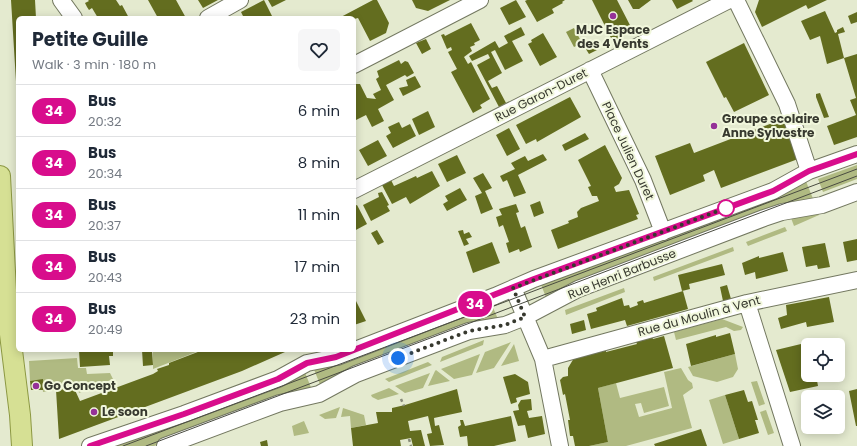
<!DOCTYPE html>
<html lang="en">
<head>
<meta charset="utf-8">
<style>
  :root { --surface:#fff; --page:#f6f6f7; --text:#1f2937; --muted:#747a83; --line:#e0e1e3 }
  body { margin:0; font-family:Poppins,sans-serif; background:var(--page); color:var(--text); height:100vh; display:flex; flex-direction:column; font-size:15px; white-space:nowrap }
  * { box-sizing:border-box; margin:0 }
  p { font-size:13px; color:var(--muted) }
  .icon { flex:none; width:22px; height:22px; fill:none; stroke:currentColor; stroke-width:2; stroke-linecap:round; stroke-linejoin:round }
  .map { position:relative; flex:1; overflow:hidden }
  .details { position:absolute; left:16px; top:16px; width:340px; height:336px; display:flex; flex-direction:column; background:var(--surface); border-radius:6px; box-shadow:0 2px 10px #0003 }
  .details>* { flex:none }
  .badge { padding:0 8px; border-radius:13px; font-size:14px; line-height:26px }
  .fabs { position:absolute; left:801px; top:338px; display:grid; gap:8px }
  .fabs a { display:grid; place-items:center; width:44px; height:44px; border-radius:6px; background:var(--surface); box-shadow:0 2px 10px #0003; font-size:20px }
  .you { position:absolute; width:20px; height:20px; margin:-10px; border:3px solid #fff; border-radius:50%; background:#1a73e8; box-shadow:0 0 0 6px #1a73e833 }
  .map>.badge { position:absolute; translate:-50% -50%; box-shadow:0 0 0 2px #fff }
  .round { display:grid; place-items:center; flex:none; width:42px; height:42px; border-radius:6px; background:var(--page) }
  .overview { display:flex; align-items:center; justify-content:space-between; height:68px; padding:0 16px }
  h1 { font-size:19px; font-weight:700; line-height:30px }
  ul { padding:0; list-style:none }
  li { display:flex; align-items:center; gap:12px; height:52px; padding:0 16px; border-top:1px solid var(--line) }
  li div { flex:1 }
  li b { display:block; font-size:15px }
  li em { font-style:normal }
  li .badge { min-width:44px; font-weight:700; text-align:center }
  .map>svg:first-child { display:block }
  .green { fill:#b0ba82 }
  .water { fill:#89954a }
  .building { fill:#636d1f }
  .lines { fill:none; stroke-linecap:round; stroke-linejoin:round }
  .minor-casing { stroke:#737860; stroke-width:18 }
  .major-casing { stroke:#8c9842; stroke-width:22 }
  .path { stroke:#868a78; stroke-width:2.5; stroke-dasharray:3 3; stroke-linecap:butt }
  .minor { stroke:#fff; stroke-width:16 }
  .major { stroke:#d6e094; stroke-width:20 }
  .tram { stroke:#4a4c41; stroke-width:1 }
  .line-casing { stroke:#fff; stroke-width:9 }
  .line { stroke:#d80d8c; stroke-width:6 }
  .walk { stroke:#37392f; stroke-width:4; stroke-dasharray:0 7.2 }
  .poi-dot { fill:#953198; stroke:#f1f7dc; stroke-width:1.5 }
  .stop-dot { fill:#fff; stroke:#d80d8c; stroke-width:2 }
  .labels { text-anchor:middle; stroke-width:4; stroke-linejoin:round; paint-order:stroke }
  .poi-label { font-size:12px; font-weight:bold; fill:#37392f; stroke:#f1f7dc; text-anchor:start }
  .street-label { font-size:12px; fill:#37392f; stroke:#f1f7dc }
</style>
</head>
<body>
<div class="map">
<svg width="857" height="446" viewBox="0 0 857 446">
  <rect width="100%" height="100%" fill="#e4eacf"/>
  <path class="green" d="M857,165V179L823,192L818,179Z
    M805,179L814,201L547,300L540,282Z
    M818,212L819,215L794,226L791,218Z
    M785,227L787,231L748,246L746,242Z
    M733,247L734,251L654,281L653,277Z
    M624,288L625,292L566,315L565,310Z
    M491,303L498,319L321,387L313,367Z
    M722,319L743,327L741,330L734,331L726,327L676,340L674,332Z
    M484,340L483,345L440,362L442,357Z
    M511,342L494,368L476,373L485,352Z
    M514,344L519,361L501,366Z
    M153,350H201L153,369Z
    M480,354L472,375L454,379L441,369Z
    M735,354L738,369L733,377L717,382L693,376L688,367Z
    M77,358L78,368H86L87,374L110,373L113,379L79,393L78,387L43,392L42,380L30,381L29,361Z
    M428,362L432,365L389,382L385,379Z
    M681,368L688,380L692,383L693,388L683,395L692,428L626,446H589L608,442L598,388L616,383L620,398L664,387L669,406L644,413L641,403L635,404L639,417L672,408L664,372Z
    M304,370L312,390L267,404L154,446H114Z
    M436,370L450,381L428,386L435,371Z
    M430,373L423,388L405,393L395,386Z
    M757,381L765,404L759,406L751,382Z
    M389,388L399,394L378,400L372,397L371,395Z
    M725,395L739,439L723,444L709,400Z
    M340,407L336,418L325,419L319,415Z
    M343,408L364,415L366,425L351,428L350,416L341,417Z
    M766,410L774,433L768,435L760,412Z
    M304,421L309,433L294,436L292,426Z"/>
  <path class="water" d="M574,28L582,43L574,47L566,32Z"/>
  <path class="building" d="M11,0H35L36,18H18V114Z
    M88,0H116L120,6L122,5L129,18H98L92,8L89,10L87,7L85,3L89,1Z
    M148,0H176L186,18H158Z
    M198,0H218L203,8Z
    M264,0L273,18H244L241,12Z
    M268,0H286L272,7Z
    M373,0H377L389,23L386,33L370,41L358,18L354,19V18H339Z
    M412,0H450L428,11L416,8Z
    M516,0L526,17L509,25L500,8Z
    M527,0H565L562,2L563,3L552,9L554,13L537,22L525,1Z
    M592,0H617L633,31L613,42Z
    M628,0H651L639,9H633Z
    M672,0H692L693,1L677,9Z
    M759,0H827L808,9L806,5L762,27L755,12Z
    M825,11L835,33L837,32V30L843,27L845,32L838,34L844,58L857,54V137L834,145L827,126L856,115L850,100L856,98L844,58L827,64L820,36L810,40L801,21Z
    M857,12V22L851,24L848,16Z
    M471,23L480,40L474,43L475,45L470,47L472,51L464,57L468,64L471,62L490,99L480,105L482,108L473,113L451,72L457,69L448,52L452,50L451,47L447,49L441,35L444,34L445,36Z
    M521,27L525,35L512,41L523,61L505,70L495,50L491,52L502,73L488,81L492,88L497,86L506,103L499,107L477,65L490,58L488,54L472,61L469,56L495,41L499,48L508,43L504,36Z
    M543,33L557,57L540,66L528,44L532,42L531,40Z
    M426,39L431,49L422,54L416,43Z
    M593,41L597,50L589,54L584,46Z
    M744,43L769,95L734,112L726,97L724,98L706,62Z
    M399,60L401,64L405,61L408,62L414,73L407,77L405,75L386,85L394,100L378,109L384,121L372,127L366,115L354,121V80L355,84H360L367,98L376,99L373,94L381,90L376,79L379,77L377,71Z
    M415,76L421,87L403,96L399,88L408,86L406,80Z
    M820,93L829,117L824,118L816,97V94Z
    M570,97L581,117L537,142L536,139L526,144L516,125Z
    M428,111L435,127L419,135L412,119Z
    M783,119L798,159L721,188L714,170L703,175L705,181L670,195L655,156L690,143L694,153Z
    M399,122L402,128L410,124L416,136L393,148L386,136L391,133L388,127Z
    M509,128L520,149L507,156L496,135Z
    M585,133L589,139L565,151L562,145Z
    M378,140L387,156L368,166L359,150Z
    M605,145L622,178L619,184L614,187L616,192L629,190L639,214L636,215L638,219L558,249L551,230L569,223L568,221L578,217L577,212L581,208L599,201L597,196H592L588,187L591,186L578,160Z
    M543,154L547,160L518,175L526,193L514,197L507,180L503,182L500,176L515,169L511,163L525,156L528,161Z
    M457,155L466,173L447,182L438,164Z
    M432,171L440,186L410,204L406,197L392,204L382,185L391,180L394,186L416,176L417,178Z
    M483,173L492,188L485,191L493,209L481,214L475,196L482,193L473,178Z
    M460,188L467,200L447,211L443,204L448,201L445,196Z
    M382,192L389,205L387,206L390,211L371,221L363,205L379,197L378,193Z
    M540,201L544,213L534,217L530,205Z
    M516,204L519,212L516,213L521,228L525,226L532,247L520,252L519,249L509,253L506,243L509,242L503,225L499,227L496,217L502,215L499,209Z
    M357,205L367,224L354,231V206Z
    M377,230L384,242L378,245L371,233Z
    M463,230L464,234L469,232L472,237L466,239L469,244L464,246L458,231Z
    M857,239V260L847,262L843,242Z
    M492,242L500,263L473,273L466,252Z
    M825,243L830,267L818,269L817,265L806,267L802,247Z
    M783,252L788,271L756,279L755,272L745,275L742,263L759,256V258Z
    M722,264L725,275L689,284L690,289L682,291L678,275Z
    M727,285L731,299L723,301L720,287Z
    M683,291L688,309L627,326L625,320L591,329L587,314L597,311L596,308L622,298L624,306L629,305L630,308L638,305L637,302L643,300L644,303Z
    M354,297L366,321L354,325Z
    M829,297L834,322L807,327L806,322L781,329L778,318L787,315L786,305Z
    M584,320L586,330L572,334L570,324Z
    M730,333L735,354L691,366L686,344L716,335V337Z
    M664,336L673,368L598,388L608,442L589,446H575L573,436H570L568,420H570L565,394L563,395L560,380L563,377L568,376V368L574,358L606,349V352L637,344L636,342L652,337L653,339Z
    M801,344L804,356L808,355V375H816L818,386L790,392L776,350Z
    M79,350H113V356H109L110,365L80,367Z
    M142,350H152L153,365L143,366Z
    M203,350H284L285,352L242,371L59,439L56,390L74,388L80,401L153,374L158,371L157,369L169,365V363Z
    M515,374L528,382L530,394L516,398L517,402L511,404L503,377Z
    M43,379V390H31L30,381Z
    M457,389L462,412L434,418L435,426L439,425L444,445L430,446L427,434L432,433L428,416L408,421L410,431L421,430L425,446H413L411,438L400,440L401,446H353L351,428L378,423L376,412H392V408L405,405Z
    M857,389V426H856L849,391Z
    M744,390L748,402L752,401L758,420H755L759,433L739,439L725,395Z
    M531,399L532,410L527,411L529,418L542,416L545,434L528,438L525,425L518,426L513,411L519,410L518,405L521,400Z
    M511,416L516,441L494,446H468L467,436L460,437L458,427L461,425L460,420H463L465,426Z
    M701,429L707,446H655L654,444Z
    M267,440L268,446H261L260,442Z"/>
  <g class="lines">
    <defs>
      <path id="minor" d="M61,0L74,18
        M736,0L787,104L807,165
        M208,18L240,0
        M354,65L480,0
        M590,70L643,180L663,232
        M354,190L729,0
        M513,288L543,359L560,446
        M747,303L792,446
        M543,359L747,303L857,280
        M90,446L184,414L278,379L307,363L337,357L495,296L534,279L773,191L809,171L857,154
        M165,446L280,403L319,394L356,374L469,331L505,325L525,317L578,289L764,218L782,212L822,205L857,192"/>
      <path id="major" d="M0,176L7,310L20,415L22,446"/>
    </defs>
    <use href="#minor" class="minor-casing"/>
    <use href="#major" class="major-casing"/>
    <path class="path" d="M401,399L404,406
      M409,439L411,446"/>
    <use href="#minor" class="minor"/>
    <use href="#major" class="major"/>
    <path class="tram" d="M123,446L857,169
      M146,446L857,176"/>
  </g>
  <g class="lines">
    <defs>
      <path id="line" d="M90,446L184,414L278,379L307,363L336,357L534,279L773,191L809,171L857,154"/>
    </defs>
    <use href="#line" class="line-casing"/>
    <use href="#line" class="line"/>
    <path class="walk" d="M398,358L469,331L505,325L525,317L513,288L726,208"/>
  </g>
  <g class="poi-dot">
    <circle cx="613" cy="16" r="4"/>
    <circle cx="714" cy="126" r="4"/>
    <circle cx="36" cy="386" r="4"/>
    <circle cx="94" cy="412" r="4"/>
  </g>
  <circle class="stop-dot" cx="726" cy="208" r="8"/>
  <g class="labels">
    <g class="poi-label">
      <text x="613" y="34" text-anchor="middle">MJC Espace<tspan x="613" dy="14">des 4 Vents</tspan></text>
      <text x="722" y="123">Groupe scolaire<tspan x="722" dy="14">Anne Sylvestre</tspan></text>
      <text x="44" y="390">Go Concept</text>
      <text x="102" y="416">Le soon</text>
    </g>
    <g class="street-label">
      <text transform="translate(541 95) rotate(-27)" y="4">Rue Garon-Duret</text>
      <text transform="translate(628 151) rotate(65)" y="4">Place Julien Duret</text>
      <text transform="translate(622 274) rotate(-22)" y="4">Rue Henri Barbusse</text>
      <text transform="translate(699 316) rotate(-15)" y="4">Rue du Moulin à Vent</text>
    </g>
  </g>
</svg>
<div class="fabs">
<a><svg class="icon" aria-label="locate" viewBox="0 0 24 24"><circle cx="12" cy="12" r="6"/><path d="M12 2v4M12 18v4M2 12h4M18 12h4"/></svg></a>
<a><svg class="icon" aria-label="layers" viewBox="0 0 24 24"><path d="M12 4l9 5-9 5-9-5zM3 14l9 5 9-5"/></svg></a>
</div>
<div class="you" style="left:398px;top:358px"></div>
<b class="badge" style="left:475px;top:304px;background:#d80d8c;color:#fff">34</b>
<section class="details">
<div class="overview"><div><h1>Petite Guille</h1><p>Walk · 3 min · 180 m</p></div><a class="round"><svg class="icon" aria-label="heart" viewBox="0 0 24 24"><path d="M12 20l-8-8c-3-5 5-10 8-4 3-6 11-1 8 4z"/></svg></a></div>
<ul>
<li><span class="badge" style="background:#d80d8c;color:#fff">34</span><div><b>Bus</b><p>20:32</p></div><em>6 min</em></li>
<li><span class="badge" style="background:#d80d8c;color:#fff">34</span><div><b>Bus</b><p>20:34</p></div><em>8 min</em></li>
<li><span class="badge" style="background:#d80d8c;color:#fff">34</span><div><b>Bus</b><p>20:37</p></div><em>11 min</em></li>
<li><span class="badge" style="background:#d80d8c;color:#fff">34</span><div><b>Bus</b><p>20:43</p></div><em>17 min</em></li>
<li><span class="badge" style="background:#d80d8c;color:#fff">34</span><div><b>Bus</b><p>20:49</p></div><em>23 min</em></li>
</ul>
</section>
</div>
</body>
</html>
